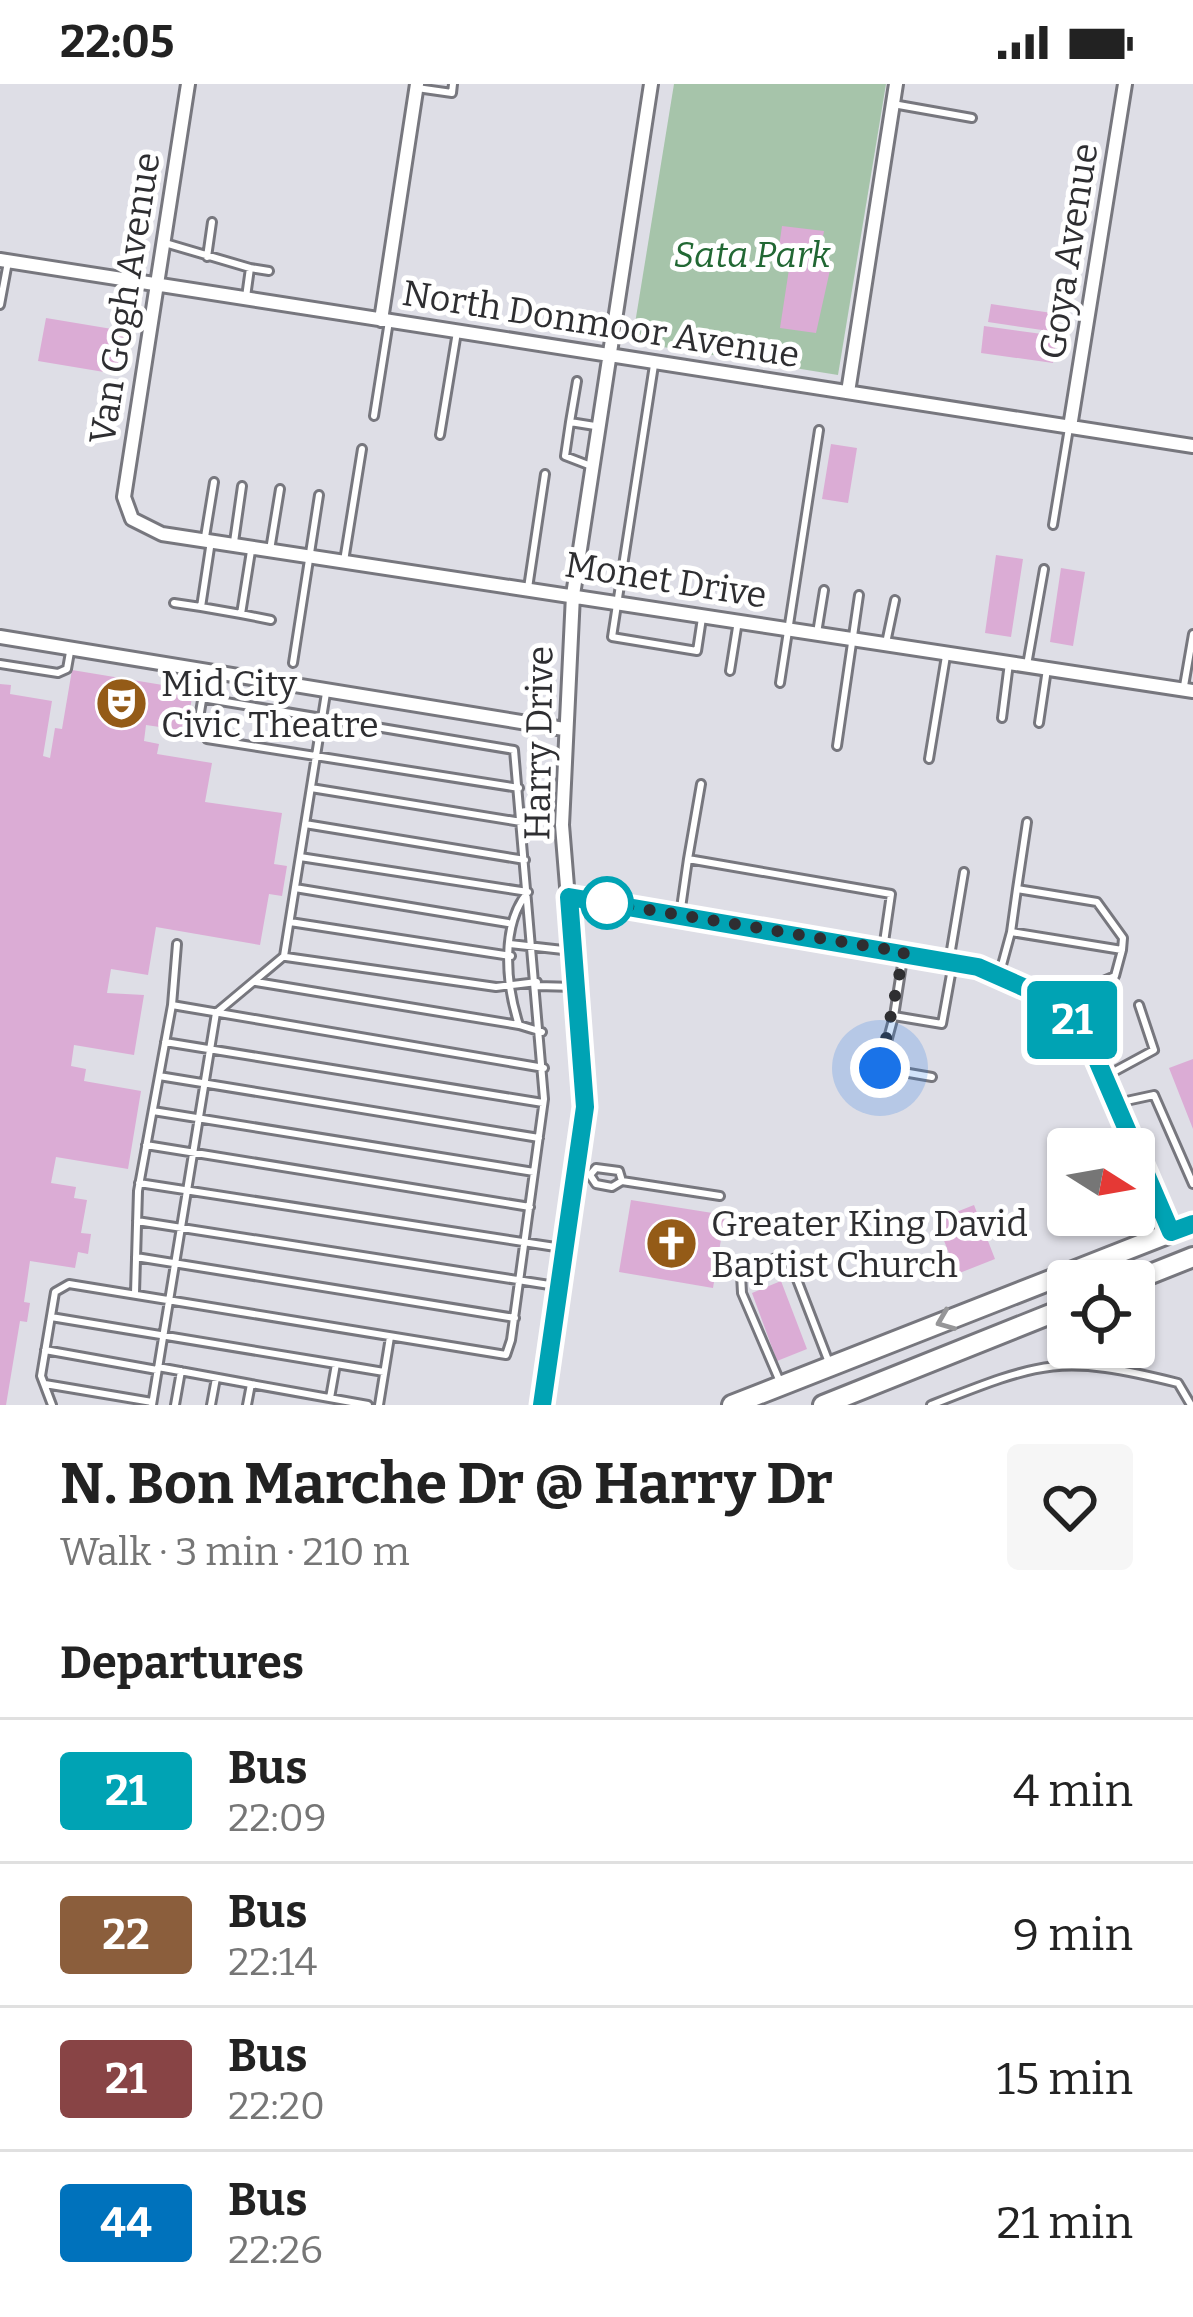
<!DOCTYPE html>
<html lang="en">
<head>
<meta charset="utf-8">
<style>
  :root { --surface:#fff; --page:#f6f6f6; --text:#222; --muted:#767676; --line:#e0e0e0 }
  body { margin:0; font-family:Bitter,serif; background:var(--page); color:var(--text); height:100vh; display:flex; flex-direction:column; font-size:45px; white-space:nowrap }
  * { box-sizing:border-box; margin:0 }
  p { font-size:39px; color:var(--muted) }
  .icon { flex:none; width:66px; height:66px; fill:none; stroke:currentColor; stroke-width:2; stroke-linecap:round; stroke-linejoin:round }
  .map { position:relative; height:1321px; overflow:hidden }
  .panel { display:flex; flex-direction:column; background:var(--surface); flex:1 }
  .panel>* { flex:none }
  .badge { padding:0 24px; border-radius:9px; font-size:42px; line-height:78px }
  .needle { width:78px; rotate:101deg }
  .controls { position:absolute; left:1047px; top:1044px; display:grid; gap:24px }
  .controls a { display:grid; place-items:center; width:108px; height:108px; border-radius:12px; background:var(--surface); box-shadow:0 3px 9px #0004; font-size:60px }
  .you { position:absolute; width:60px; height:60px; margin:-30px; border:9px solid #fff; border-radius:50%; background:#1a73e8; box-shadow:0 0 0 18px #1a73e833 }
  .map>.badge { position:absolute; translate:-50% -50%; box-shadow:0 0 0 6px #fff }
  h2 { padding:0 60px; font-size:45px; line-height:108px }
  .round { display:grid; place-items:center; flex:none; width:126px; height:126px; border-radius:12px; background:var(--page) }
  .head { display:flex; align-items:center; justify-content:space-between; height:204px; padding:0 60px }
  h1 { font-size:57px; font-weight:700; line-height:90px }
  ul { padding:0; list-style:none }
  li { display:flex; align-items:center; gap:36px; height:144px; padding:0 60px; border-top:3px solid var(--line) }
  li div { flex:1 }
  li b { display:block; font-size:45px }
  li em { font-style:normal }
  li .badge { min-width:132px; font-weight:700; text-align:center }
  .status { display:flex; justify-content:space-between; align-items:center; height:84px; padding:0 60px; background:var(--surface); direction:ltr }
  .status svg { height:33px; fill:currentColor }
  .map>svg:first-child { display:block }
  .green { fill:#a6c4aa }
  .building { fill:#dbacd5 }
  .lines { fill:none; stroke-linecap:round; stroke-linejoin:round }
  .lane-casing { stroke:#77777e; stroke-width:12 }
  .street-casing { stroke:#77777e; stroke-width:18 }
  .secondary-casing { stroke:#77777e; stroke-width:24 }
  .lane { stroke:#fff; stroke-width:6 }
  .street { stroke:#fff; stroke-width:12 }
  .secondary { stroke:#fff; stroke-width:18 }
  .oneway { stroke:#969698 }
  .line-casing { stroke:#fff; stroke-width:27 }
  .line { stroke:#00a3b4; stroke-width:18 }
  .walk { stroke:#2e2e31; stroke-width:12; stroke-dasharray:0 21.6 }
  .stop-dot { fill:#fff; stroke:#00a3b4; stroke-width:6 }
  .labels { text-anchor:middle; stroke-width:10; stroke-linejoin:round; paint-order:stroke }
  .street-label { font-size:36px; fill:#2e2e31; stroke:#fff }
  .park-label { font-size:36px; font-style:italic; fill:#226834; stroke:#fff }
  .poi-label { font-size:36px; fill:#2e2e31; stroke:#fff; text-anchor:start }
</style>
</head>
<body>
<div class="status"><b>22:05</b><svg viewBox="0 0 49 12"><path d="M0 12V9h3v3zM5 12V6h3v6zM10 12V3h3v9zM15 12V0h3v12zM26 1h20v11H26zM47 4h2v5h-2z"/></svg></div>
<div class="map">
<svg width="1193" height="1321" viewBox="0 0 1193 1321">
  <rect width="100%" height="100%" fill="#dedee6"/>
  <path class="green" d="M674,0H886L838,291L632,258Z"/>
  <path class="building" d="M782,142L824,147L819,175L832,177L816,249L780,244L791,172L778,170Z
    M991,220L1052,229L1049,247L988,238Z
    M46,234L124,247L116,290L38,277Z
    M984,242L1057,252L1053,279L981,269Z
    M831,360L857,364L848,419L822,415Z
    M996,471L1023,475L1011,553L985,549Z
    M1061,484L1085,488L1073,562L1050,558Z
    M72,586L193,606L187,647L146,641L144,657L159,660L157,670L212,679L205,718L282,729L274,780L287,782L282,812L269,810L260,861L156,843L148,891L111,885L107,909L144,911L134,971L74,961L71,982L86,985L84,997L141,1007L128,1085L56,1073L51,1099L76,1103L74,1114L87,1116L81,1149L91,1150L88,1170L78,1168L75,1184L30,1177L24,1218L30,1219L27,1238L20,1237L6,1321H0V600L11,601L10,610L52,617L43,672L50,674L55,644L62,645Z
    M1193,975V1045L1169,984Z
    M631,1116L725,1131L713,1204L619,1188Z
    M974,1121L995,1175L957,1190L936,1136Z
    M781,1197L807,1265L777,1277L752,1209Z"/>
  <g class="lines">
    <defs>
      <path id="lane" d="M417,4L452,9L453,0
        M893,20L972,34
        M165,159L250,184L246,213
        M207,173L212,138
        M250,184L269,187
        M0,221L8,178
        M654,281L612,553L697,567L702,534
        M374,332L389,237
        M570,338L577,297
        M440,351L457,248
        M591,382L565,372L570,338L595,342
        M1053,441L1069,344
        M205,453L214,398
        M211,457L201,523L241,530L251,467
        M234,458L242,402
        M270,466L280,405
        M344,477L362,365
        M528,504L545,390
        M174,519L201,523
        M241,530L271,536
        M817,549L824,506
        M886,559L895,516
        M293,579L319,411
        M0,580L58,589L67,585L70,568
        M1027,581L1044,485
        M207,587L198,640L207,655L519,704
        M730,587L738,537
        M780,599L819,346
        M1184,602L1193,550
        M1002,634L1009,579
        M1039,639L1047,585
        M837,662L859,511
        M929,675L946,572
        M311,704L521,738
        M305,740L525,776
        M300,773L528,808
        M688,775L701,700
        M295,804L508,839
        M1017,805L1027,738
        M528,808C500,841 506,901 519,941L542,948
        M680,831L688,775L891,810L883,865
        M290,838L511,872
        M1011,848L1017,805L1097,818L1123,854L1122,866
        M510,860L572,867
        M904,868L894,932L942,940L953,879
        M286,873L496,903L537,898
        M949,878L964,788
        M999,892L1011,848L1122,866L1115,892L1056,917
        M256,898L519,941
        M537,902L576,903
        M172,921L177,860
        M894,932L880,984L932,993
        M165,958L543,1019
        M159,992L539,1054
        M1106,992L1154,966L1139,921
        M1117,1019L1154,1011L1193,1100
        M153,1027L534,1088
        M146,1061L530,1123
        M622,1097L619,1087L596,1084L590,1091L596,1100L612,1103L622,1097L720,1112
        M139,1099L562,1164
        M137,1137L556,1202
        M136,1173L515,1234
        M135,1209L138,1107L172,921L544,984
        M51,1233L336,1280
        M45,1266L157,1286
        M158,1283L251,1300
        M45,1300L152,1318
        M781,1300L742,1209L741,1190L776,1174L791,1180L830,1281
        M330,1314L336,1280L384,1288
        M52,1321L41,1292L55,1208L69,1200L506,1271L511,1256L544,1015L514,666L202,614
        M152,1321L216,929L284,872L326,609
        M175,1321L181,1287
        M211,1321L216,1294
        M247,1321L251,1300L368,1321
        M379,1321L390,1253
        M931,1321C1043,1277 1060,1270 1178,1299L1191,1321"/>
      <path id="street" d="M188,0L124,413L132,435L162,450L1193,607
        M0,176L1193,362
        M381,236L417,0
        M848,308L896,0
        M1070,343L1125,0
        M0,553L564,645
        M569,813L978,883L1048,913L1082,947L1171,1148
        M542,1321L585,1023L562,741L573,511L651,0"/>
      <path id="secondary" d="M1133,1197L1193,1173
        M732,1321L1193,1140
        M823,1321L1068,1223"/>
    </defs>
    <use href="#lane" class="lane-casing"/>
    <use href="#street" class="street-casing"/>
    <use href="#secondary" class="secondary-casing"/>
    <use href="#lane" class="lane"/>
    <use href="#street" class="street"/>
    <use href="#secondary" class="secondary"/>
  </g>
  <defs><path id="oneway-chevron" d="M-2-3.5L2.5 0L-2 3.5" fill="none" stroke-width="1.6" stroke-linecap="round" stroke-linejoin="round" transform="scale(3)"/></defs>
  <use class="oneway" href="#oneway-chevron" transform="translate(945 1237) rotate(158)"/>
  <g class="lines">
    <defs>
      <path id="line" d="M542,1321L585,1023L569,813L978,883L1048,914L1082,946L1094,969L1171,1148L1193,1140"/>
    </defs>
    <use href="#line" class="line-casing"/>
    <use href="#line" class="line"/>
    <path class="walk" d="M607,819L904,868L880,984"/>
  </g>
  <defs>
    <symbol id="theatre-disc" viewBox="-11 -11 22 22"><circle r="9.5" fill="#945b17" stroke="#fff"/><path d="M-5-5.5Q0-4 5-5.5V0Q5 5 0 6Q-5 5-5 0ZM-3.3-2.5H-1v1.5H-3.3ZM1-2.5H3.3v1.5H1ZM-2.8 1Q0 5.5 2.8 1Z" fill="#fff"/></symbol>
    <symbol id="church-disc" viewBox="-11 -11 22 22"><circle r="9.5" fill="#945b17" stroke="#fff"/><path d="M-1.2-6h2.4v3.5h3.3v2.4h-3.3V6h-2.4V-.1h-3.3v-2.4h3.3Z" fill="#fff"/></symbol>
  </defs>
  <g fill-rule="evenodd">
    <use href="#theatre-disc" x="92" y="590" width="59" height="59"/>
    <use href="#church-disc" x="642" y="1130" width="59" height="59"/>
  </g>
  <circle class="stop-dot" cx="607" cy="819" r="24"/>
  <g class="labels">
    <g class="street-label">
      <text transform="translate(1068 167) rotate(-81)" y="13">Goya Avenue</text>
      <text transform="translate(124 214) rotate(-81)" y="13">Van Gogh Avenue</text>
      <text transform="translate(601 239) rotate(9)" y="13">North Donmoor Avenue</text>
      <text transform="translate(666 495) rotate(9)" y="13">Monet Drive</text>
      <text transform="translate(538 659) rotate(-89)" y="13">Harry Drive</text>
    </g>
    <g class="park-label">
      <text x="752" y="183">Sata Park</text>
    </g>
    <g class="poi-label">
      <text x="161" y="612">Mid City<tspan x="161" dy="41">Civic Theatre</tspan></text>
      <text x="711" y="1152">Greater King David<tspan x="711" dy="41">Baptist Church</tspan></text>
    </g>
  </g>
</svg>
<div class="controls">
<a><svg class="needle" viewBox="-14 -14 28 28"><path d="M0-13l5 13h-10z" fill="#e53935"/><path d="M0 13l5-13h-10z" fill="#767676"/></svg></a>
<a><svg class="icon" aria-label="locate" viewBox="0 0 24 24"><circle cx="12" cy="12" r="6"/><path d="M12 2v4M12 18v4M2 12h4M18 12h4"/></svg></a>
</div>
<div class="you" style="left:880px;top:984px"></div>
<b class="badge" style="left:1072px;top:936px;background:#00a3b4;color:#fff">21</b>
</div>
<section class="panel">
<div class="head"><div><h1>N. Bon Marche Dr @ Harry Dr</h1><p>Walk · 3 min · 210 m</p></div><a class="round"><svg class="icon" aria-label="heart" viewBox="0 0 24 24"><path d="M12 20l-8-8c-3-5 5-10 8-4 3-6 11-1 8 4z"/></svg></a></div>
<h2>Departures</h2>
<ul>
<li><span class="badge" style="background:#00a3b4;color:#fff">21</span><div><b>Bus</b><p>22:09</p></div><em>4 min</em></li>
<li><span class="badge" style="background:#8b5e3c;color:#fff">22</span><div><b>Bus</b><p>22:14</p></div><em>9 min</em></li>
<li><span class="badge" style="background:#884445;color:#fff">21</span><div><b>Bus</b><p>22:20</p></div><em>15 min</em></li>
<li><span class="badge" style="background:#0072bc;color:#fff">44</span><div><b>Bus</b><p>22:26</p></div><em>21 min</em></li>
</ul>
</section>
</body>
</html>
